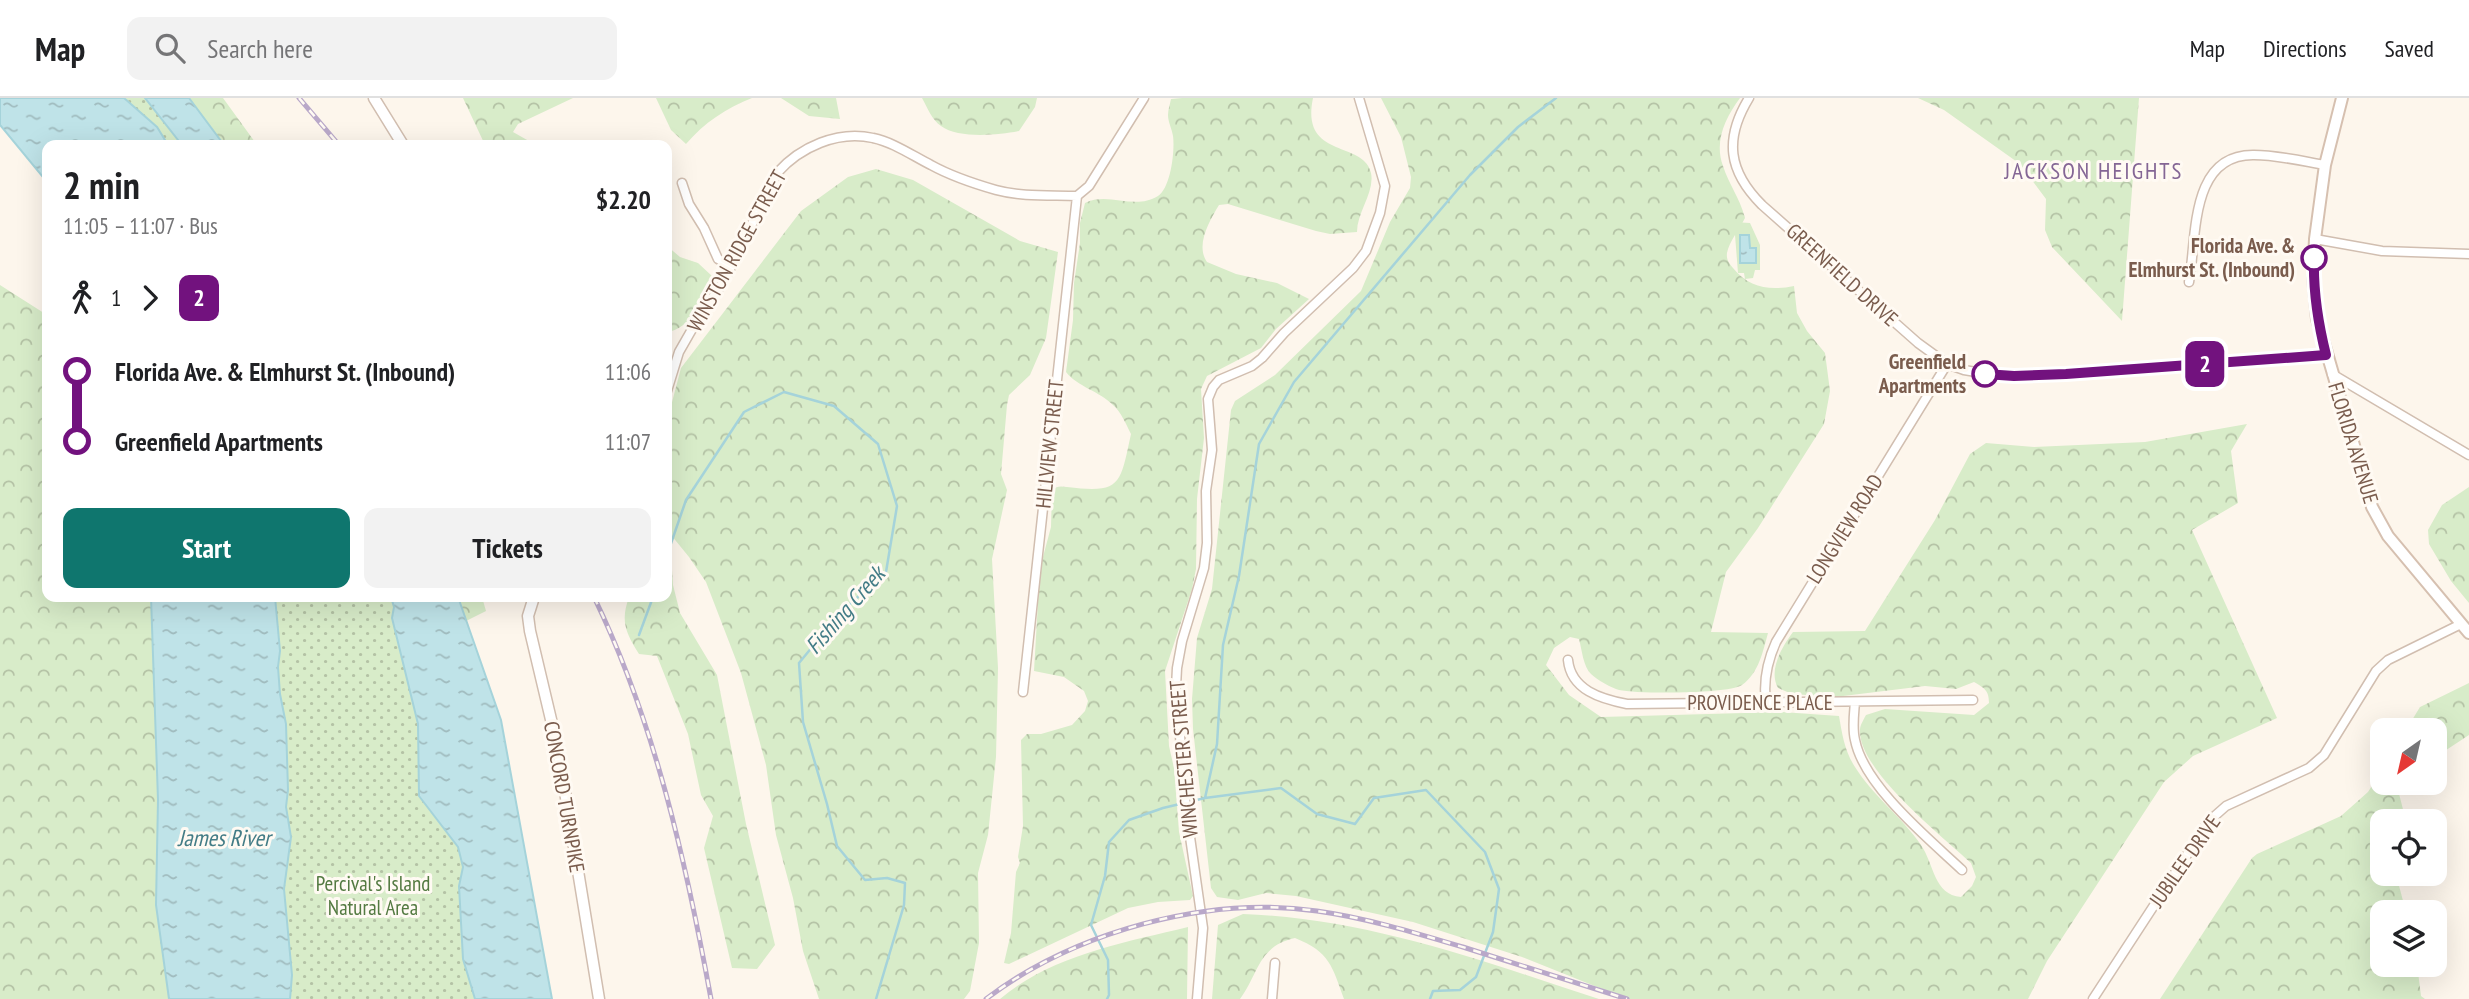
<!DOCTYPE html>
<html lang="en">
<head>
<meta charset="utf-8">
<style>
  :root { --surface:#fff; --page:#f2f2f2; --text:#202124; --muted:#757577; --line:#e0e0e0; --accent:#0f766e }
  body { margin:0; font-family:"PT Sans Narrow",sans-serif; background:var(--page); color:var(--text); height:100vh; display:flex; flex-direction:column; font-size:26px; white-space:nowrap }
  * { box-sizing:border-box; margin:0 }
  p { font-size:23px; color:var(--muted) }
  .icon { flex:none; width:38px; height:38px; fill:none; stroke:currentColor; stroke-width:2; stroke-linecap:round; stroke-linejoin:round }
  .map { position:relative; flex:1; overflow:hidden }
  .sheet { position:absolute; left:42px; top:42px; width:630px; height:462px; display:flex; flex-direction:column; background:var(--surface); border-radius:14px; box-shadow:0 7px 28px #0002 }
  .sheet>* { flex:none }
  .badge { padding:0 14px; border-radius:10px; font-size:24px; line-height:46px }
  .needle { width:46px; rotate:214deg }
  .fabs { position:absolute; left:2370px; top:620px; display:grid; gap:14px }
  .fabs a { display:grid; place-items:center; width:77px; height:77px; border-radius:14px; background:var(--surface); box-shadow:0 7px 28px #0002; font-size:35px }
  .map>.badge { position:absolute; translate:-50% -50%; box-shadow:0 0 0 4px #fff }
  .legs { display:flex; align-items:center; gap:10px; height:77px; padding:0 21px; font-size:23px }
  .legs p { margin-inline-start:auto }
  .headline { display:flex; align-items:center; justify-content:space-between; height:119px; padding:0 21px }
  h1 { font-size:38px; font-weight:800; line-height:52px }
  .primary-button { display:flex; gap:14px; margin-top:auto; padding:14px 21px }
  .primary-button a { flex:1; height:80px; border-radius:14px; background:var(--accent); color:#fff; font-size:28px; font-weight:800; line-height:80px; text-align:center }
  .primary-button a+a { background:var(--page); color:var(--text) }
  ul { padding:0 21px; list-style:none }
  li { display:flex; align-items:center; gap:24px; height:70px; font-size:26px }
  li i { display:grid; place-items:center; width:10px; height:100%; margin:0 9px; background:currentColor }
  li i::after { content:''; width:18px; height:18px; margin:-9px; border:5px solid; border-radius:50%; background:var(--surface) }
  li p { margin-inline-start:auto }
  li:first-child i { background:linear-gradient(#0000 50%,currentColor 0) }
  li:last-child i { background:linear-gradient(currentColor 50%,#0000 0) }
  header { display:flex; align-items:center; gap:42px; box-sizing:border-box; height:98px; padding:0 35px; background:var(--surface); border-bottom:2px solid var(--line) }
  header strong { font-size:33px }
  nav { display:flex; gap:38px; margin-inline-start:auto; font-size:24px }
  .search { width:490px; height:63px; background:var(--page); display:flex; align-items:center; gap:18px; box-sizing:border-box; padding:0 24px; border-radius:14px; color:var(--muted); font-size:26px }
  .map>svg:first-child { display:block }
  .grass { fill:#d8ecc9 }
  .forest { fill:url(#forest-crowns) }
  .park { fill:url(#park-dots) }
  .water { fill:url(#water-ripples); stroke:#a5d3da; stroke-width:2 }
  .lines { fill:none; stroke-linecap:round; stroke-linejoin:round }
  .stream { stroke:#a5d3da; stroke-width:2.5 }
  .minor-casing { stroke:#d1beb0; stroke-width:11 }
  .tertiary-casing { stroke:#d1beb0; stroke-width:13 }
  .secondary-casing { stroke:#d6c0b0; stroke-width:14 }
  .minor { stroke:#fff; stroke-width:8 }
  .tertiary { stroke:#fff; stroke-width:10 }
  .secondary { stroke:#fff; stroke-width:10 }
  .rail-casing { stroke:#b9a8c9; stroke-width:5 }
  .rail { stroke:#fffaf3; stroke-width:2.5; stroke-dasharray:8; stroke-linecap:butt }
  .line-1-casing { stroke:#fff; stroke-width:16 }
  .line-1 { stroke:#72127e; stroke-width:10 }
  .stop-1-dot { fill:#fff; stroke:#72127e; stroke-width:3.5 }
  .labels { text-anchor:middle; stroke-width:6; stroke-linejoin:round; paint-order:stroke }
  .stop-label { font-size:21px; font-weight:bold; fill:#7a5c4d; stroke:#fffaf3; text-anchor:end }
  .street-label { font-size:21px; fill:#7a5c4d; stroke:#fffaf3 }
  .park-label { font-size:21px; fill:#537a41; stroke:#fffaf3 }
  .neighbourhood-label { font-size:23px; letter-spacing:2px; fill:#846695; stroke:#fffaf3 }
  .water-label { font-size:23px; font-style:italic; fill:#437c86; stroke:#fffaf3 }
</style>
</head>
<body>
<header>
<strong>Map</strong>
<div class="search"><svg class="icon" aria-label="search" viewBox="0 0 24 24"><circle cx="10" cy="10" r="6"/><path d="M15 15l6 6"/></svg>Search here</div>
<nav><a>Map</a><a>Directions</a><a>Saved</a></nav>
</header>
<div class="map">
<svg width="2469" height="901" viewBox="0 0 2469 901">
  <defs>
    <pattern id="forest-crowns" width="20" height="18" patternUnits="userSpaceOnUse" patternTransform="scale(1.75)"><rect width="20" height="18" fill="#d8ecc9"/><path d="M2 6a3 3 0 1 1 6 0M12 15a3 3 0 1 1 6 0" fill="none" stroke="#b4c2a5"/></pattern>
    <pattern id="park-dots" width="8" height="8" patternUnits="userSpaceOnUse" patternTransform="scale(1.75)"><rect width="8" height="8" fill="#d8ecc9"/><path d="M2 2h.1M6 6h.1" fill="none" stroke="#b4c2a5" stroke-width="1.8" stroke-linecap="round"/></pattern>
    <pattern id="water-ripples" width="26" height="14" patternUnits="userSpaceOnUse" patternTransform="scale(1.75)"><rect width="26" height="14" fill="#bfe3e8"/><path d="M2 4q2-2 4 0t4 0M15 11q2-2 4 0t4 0" fill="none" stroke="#a0bbbe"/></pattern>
  </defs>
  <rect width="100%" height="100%" fill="#fdf6ec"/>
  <path class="grass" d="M1734,124L1750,125L1760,147V172H1755L1753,180L1745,181L1744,175H1738Z"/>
  <path class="forest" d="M189,0H223L257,47H224Z
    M463,0H573L518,26L513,34L536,47H485Z
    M656,0H752C726,10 704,25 686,46L671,32Z
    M781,0H836L840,21L809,18Z
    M922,0H1037L1035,9L1019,33C999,37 958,41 941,28C932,22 927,9 922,0Z
    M1182,0H1313C1300,62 1364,42 1371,75C1375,94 1357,114 1357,134L1330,136L1316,133L1228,106L1219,107C1210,122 1195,147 1207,164L1236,176L1277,185L1309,201L1276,231L1261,250L1207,278L1201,291L1204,340L1197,401L1196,471L1192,491L1165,573L1169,648L1174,670L1179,734L1193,798L1190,802L1158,804L1128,810L1009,866L1004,865L1011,835L1016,774L1020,765L1018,759L1023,728L1021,642L1027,636H1041L1072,627L1085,613L1088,603L1084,593L1064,579L1034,573L1040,470L1051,429L1052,392C1057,388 1060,388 1067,389C1122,396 1120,386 1131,336C1126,326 1121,314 1113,307C1099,293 1078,289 1066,274L1073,222L1074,185L1080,145V125L1085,105C1109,93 1134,113 1158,98C1171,90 1175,52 1173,38C1172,31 1168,24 1168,17C1168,12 1170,6 1171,1Z
    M1381,0H1740C1725,20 1714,44 1723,68C1729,87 1739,98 1745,120C1740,130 1729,144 1727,155C1726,162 1730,166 1733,170C1749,190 1770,193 1794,188L1797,215L1807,233L1825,255L1830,293L1824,326L1758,430L1726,474L1711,534L1768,535C1763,553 1759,575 1742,587C1729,596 1637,596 1619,592C1612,590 1597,582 1591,576C1583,568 1582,552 1579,541L1570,539L1554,550L1546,567L1569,597L1601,619L1782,614L1839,618C1842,636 1845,654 1855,669C1873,698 1902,719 1921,747C1934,766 1934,797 1961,799L1972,788L1976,779L1971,765C1942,738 1858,672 1860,632C1860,627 1864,621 1866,617L1885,611L1974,617L1989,605C1989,592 1984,590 1974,584L1956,591L1925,588L1835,599L1792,596L1778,590C1768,572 1782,549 1793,534L1865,533L1935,422L1970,356L1986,345L2034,349L2145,344L2247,326L2231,353L2238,405L2192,432L2277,620L2193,658L2164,684L2047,863L2028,901H1627L1522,859L1413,824L1296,798L1266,795L1238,802L1217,799L1211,790L1193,631L1192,601L1197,540L1212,491L1231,312L1235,303L1275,277L1361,193L1390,124L1410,90L1411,79L1401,39Z
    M1918,0H2139L2122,223L2052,149L2045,132L2046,101L2020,66L1944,12Z
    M876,71L913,82L1020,143L1058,154L1046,240L1030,277L1009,297L1007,307L1001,376L1007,392L992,461L998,570L996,659L988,737L978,775L979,845L970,893L964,901H819L803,853L793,800L776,737L766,667L741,575L706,484L689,459L667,432V353L671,308L681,270L801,113L848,79Z
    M667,148L680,159L698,165L712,178C706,198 690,232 667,234Z
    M0,187L47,217V499H151L158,702L156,807L169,901H0Z
    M2469,389V505L2451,483L2429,446L2428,432L2442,407Z
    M667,462L672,472L673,487L680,515L717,577L746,726L775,847L757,871L732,870L704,750L713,718L701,697L688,636L657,558L639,556C626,535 620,524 629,499H667Z
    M458,499H482L486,513L466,523Z
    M2469,585V637L2434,660V632H2406L2420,609Z
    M2382,672V684H2402L2397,688L2406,723H2382V775H2400L2398,784L2406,814H2382V866H2417L2421,898L2425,901H2160L2252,760L2257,756L2341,718L2368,694Z
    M1243,816C1366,820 1483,863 1599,901H1344C1332,868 1330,854 1295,840C1258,848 1259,875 1240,901H1212L1218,827Z
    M1188,829L1187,901H1000C1052,857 1123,845 1188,829Z"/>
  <path class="park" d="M124,0H145L182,47H164L165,42Z
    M275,499H391L394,509L392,520L418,626L419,698L458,749L463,770L459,788L463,861L475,901H290L292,877L284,791L291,739L286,709L288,692L286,626L280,596L278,569L280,553Z"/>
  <path class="water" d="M0,0H124L157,29L165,42L164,47H47V84L0,27Z
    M145,0H189L224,47H182Z
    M1740,137H1749L1750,150H1756V165H1740Z
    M151,499H275L280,553L278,569L280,596L286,626L288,692L286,709L291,739L284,791L292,877L290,901H169L156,807L158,702Z
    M391,499H458L501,622L552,901H475L463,861L459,788L463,769L458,749L419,698L418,626L392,520L394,509Z"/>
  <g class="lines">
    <path class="stream" d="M667,457L686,402L744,314L784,294L834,308L878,346L897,408L886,474L841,514L799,565L803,624L827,706L837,748L865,782L887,780L905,785L904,807L876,901
      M639,537L653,499
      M1205,700L1217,646L1223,547L1239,478L1259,346L1294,284L1470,77L1518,29L1556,0
      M1107,901L1109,897L1108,862L1091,827L1105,778L1109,744L1129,722L1163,710L1205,700L1281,690L1317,716L1355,726L1374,700L1426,692L1485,754L1499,791L1493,834L1476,879L1460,892L1433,893L1430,901"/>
    <defs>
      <path id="minor" d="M1749,0C1724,41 1728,73 1762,107L1918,245L1947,266L1964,272L1994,277L2066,276L2326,257
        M682,85L689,106L704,130L718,161L732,168
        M1077,98L1089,88L1144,0
        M2315,141L2382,153L2469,156
        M2189,184C2197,140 2189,56 2254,57C2277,57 2302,63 2325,67
        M2332,276L2469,357
        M667,293L679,254L695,226L724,183L777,75C800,49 838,32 873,40C893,44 913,58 931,67C951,78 975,86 996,92C1022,99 1050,97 1077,98
        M1568,562C1571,592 1601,601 1627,606L1973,602
        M1023,594L1077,98
        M1766,604C1763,582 1767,564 1776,544L1947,266
        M1855,604C1854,617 1852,630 1855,642C1864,688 1929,741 1962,772
        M1197,901L1203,830L1186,711L1176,589L1177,570L1182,543L1204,470L1207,445L1206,393L1212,352L1208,301L1213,289L1219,282L1252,268L1262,260L1284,235L1353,170L1366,153L1380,115L1385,88L1359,0
        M1272,901L1275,865
        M2093,901L2209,723L2226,708L2309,670L2324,657L2376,573L2388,562L2461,526"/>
      <path id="tertiary" d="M374,0L403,47
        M534,499L528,518L530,533L558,651L599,901"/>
      <path id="secondary" d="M2342,0L2325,67L2315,141L2313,180L2317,221L2372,409L2388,438L2469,535"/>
    </defs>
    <use href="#minor" class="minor-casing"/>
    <use href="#tertiary" class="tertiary-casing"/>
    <use href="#secondary" class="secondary-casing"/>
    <use href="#minor" class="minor"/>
    <use href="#tertiary" class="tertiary"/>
    <use href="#secondary" class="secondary"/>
    <defs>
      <path id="rail" d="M299,0L339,47
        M594,499C655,625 686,764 711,901
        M986,901C1074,834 1207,797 1317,813C1367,820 1416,835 1466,850C1520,867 1574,884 1627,901"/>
    </defs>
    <use href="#rail" class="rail-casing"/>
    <use href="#rail" class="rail"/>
  </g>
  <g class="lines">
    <defs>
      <path id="line-1" d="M1985,276L2014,278L2066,276L2326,257C2318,225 2313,194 2314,160"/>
    </defs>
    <use href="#line-1" class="line-1-casing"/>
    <use href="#line-1" class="line-1"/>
  </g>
  <g class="stop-1-dot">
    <circle cx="2314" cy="160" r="12"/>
    <circle cx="1985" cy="276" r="12"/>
  </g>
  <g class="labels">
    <g class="stop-label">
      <text x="2295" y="155">Florida Ave. &amp;<tspan x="2295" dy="24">Elmhurst St. (Inbound)</tspan></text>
      <text x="1966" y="271">Greenfield<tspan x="1966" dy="24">Apartments</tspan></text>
    </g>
    <g class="street-label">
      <text transform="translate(737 153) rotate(-61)" y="7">WINSTON RIDGE STREET</text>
      <text transform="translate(1842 177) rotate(42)" y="7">GREENFIELD DRIVE</text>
      <text transform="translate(2353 345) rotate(73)" y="7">FLORIDA AVENUE</text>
      <text transform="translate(1050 346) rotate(-84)" y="7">HILLVIEW STREET</text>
      <text transform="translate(1845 431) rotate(-58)" y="7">LONGVIEW ROAD</text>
      <text x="1760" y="612">PROVIDENCE PLACE</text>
      <text transform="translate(1184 661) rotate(-95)" y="7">WINCHESTER STREET</text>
      <text transform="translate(564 699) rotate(80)" y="7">CONCORD TURNPIKE</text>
      <text transform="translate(2185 763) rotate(-55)" y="7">JUBILEE DRIVE</text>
    </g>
    <g class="park-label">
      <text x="373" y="793">Percival's Island<tspan x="373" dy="24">Natural Area</tspan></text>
    </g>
    <g class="neighbourhood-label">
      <text x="2094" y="81">JACKSON HEIGHTS</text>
    </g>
    <g class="water-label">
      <text transform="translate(845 512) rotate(-49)" y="8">Fishing Creek</text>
      <text x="224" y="748">James River</text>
    </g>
  </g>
</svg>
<div class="fabs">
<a><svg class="needle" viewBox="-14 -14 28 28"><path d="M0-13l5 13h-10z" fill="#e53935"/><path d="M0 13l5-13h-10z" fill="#757577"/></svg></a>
<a><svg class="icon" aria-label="locate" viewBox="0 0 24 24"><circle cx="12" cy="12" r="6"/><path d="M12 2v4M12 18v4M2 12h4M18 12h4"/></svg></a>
<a><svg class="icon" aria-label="layers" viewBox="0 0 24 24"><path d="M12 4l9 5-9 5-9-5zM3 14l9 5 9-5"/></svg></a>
</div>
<b class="badge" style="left:2205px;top:266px;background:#72127e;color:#fff">2</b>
<section class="sheet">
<div class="headline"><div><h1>2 min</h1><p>11:05 – 11:07 · Bus</p></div><b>$2.20</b></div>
<div class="legs"><svg class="icon" aria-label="walk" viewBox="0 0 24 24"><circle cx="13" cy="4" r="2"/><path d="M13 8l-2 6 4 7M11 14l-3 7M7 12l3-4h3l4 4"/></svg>1<svg class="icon" aria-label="forward" viewBox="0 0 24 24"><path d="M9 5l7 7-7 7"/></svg><b class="badge" style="background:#72127e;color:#fff">2</b></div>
<ul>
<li><i style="color:#72127e"></i><b>Florida Ave. &amp; Elmhurst St. (Inbound)</b><p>11:06</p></li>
<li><i style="color:#72127e"></i><b>Greenfield Apartments</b><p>11:07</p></li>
</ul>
<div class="primary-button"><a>Start</a><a>Tickets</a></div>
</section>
</div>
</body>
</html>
